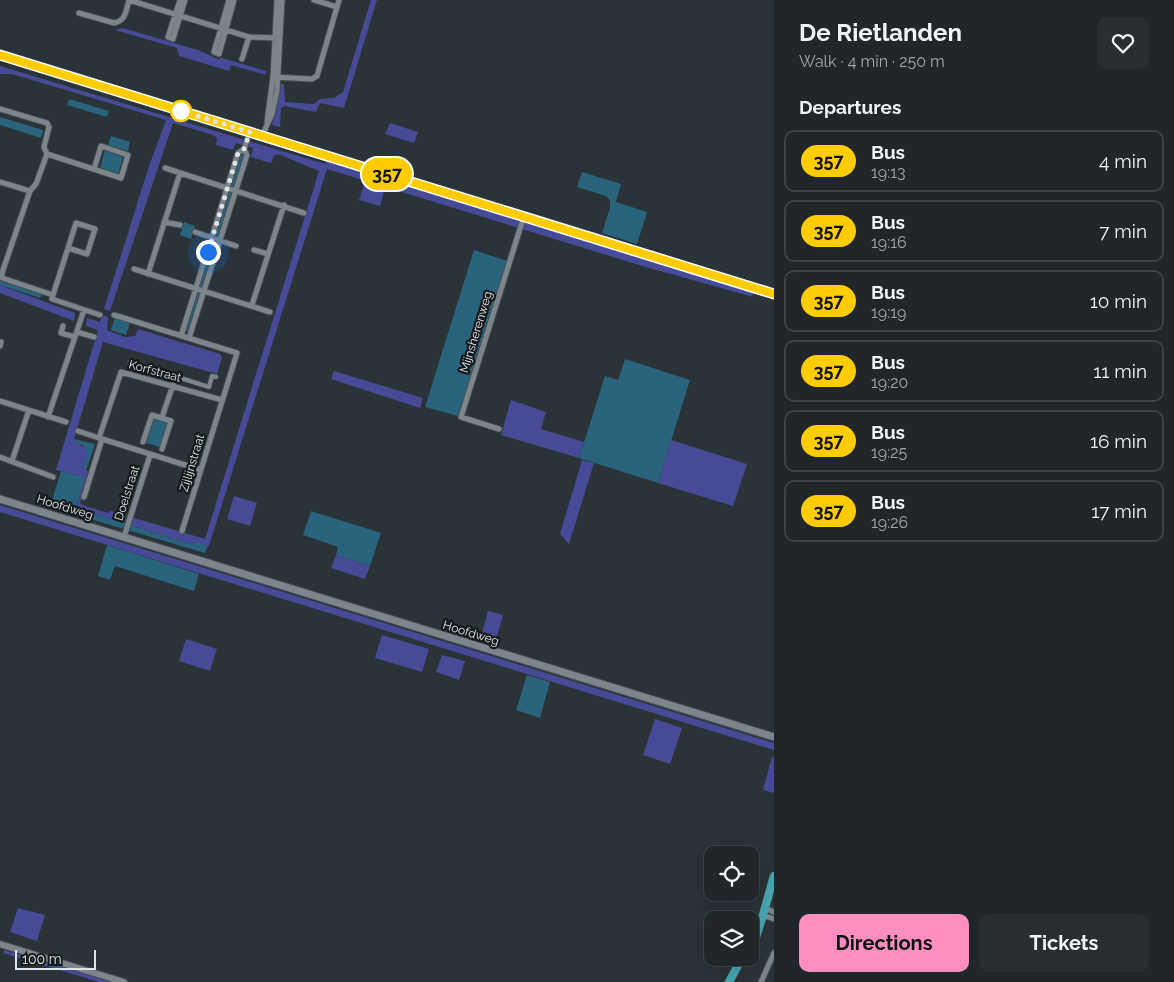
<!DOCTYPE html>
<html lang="en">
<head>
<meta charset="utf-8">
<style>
  :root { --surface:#20262a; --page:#282e32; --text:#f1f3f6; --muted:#a2a5a8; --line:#3d4347; --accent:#fd8ec0 }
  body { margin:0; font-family:Raleway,sans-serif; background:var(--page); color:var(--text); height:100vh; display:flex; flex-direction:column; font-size:19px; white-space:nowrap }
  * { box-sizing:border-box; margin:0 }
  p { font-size:16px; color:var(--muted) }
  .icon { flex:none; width:28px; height:28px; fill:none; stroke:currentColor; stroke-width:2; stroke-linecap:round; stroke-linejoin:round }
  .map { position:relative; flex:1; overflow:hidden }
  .panel { display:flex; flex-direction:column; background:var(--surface); width:400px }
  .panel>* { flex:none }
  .badge { padding:0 10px; border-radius:16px; font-size:18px; line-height:32px }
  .buttons { position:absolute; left:704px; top:846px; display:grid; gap:10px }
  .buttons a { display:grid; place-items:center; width:55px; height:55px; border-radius:10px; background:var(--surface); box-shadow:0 5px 20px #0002,0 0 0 1px var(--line); font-size:25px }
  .scale { position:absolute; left:15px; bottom:12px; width:81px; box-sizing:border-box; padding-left:5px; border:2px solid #dee4e7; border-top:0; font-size:14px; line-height:18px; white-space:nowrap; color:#dee4e7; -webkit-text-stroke:4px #161a1c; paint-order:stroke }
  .you { position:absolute; width:25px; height:25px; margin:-12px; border:4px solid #fff; border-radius:50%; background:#1a73e8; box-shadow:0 0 0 8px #1a73e833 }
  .map>.badge { position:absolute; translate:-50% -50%; box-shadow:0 0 0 2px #fff }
  h2 { padding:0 25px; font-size:19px; line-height:45px }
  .round { display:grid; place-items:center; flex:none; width:52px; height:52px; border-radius:10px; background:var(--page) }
  .headline { display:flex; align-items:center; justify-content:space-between; height:85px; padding:0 25px }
  h1 { font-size:24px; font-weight:700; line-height:38px }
  .cta { display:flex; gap:10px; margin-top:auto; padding:10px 25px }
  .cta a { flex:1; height:58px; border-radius:10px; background:var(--accent); color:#111; font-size:20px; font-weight:700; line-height:58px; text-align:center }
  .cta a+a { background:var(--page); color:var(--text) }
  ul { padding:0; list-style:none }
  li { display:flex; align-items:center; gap:15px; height:62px; margin:0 10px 8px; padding:0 15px; border:2px solid var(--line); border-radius:10px }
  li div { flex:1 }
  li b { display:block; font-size:19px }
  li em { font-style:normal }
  li .badge { min-width:55px; font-weight:700; text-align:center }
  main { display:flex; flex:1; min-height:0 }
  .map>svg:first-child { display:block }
  .green { fill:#29637c }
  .water { fill:#474a96 }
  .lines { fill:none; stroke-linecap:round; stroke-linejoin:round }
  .pedestrian-casing { stroke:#474f53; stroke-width:5.5 }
  .minor-casing { stroke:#474f53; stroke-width:7 }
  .tertiary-casing { stroke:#474f53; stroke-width:8 }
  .secondary-casing { stroke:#474f53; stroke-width:9 }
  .primary-casing { stroke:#474f53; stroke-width:9 }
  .pedestrian { stroke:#7b858b; stroke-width:4 }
  .minor { stroke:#7b858b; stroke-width:5 }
  .tertiary { stroke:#7b858b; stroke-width:6 }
  .secondary { stroke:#7b858b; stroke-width:7 }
  .primary { stroke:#47a4af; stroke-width:8 }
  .line-casing { stroke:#fff; stroke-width:11 }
  .line { stroke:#fc0; stroke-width:8 }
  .walk { stroke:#dee4e7; stroke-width:5; stroke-dasharray:0 9 }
  .stop-dot { fill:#fff; stroke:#fc0; stroke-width:2.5 }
  .labels { text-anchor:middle; stroke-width:4.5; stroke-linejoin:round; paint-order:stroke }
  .street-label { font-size:12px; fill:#dee4e7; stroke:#161a1c }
</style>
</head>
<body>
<main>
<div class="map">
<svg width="774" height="982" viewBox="0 0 774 982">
  <rect width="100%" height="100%" fill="#2a3338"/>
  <path class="green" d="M69,99L109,111L107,117L67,105Z
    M0,117L43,130L41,138L0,125Z
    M111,136L130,142L128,151L108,145Z
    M105,150L123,157L118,175L100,169Z
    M241,154L245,156L190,332L185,330Z
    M582,172L621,184L616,202L647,212L637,244L602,233L610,208V200L606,196L577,187Z
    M184,222L195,226L191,239L180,235Z
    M474,250L507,261L458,416L425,407Z
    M0,281L43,294L40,298L0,285Z
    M115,318L130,323L126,335L111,330Z
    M625,359L690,380L658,483L579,458L605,376L618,380Z
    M153,418L167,422L160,447L146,443Z
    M74,439L95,444L86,471L83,468L84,446L76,443Z
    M61,471L85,477L76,508L190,544L195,542L208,545L205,553L50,507Z
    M311,511L381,533L370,566L336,555L338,547L303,535Z
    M107,545L199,574L194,591L115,566L110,580L98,576Z
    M527,675L550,682L540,718L516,710Z"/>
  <path class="water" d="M371,0H377L344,108L320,103L316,112L284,106L281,108L280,127L272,125L281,84H284L285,102L314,104L320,99L334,98L343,92Z
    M123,28L198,50L218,59L222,58L266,71V75L231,65L229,71L179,56L177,48L115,30Z
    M0,66L325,164L327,162L752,292L753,297L639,265L327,169L209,546L195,542L190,544L76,508L85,477L56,470L98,330L86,326L87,318L100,322L102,315L108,317L107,330L125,337L135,336L138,329L220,354L222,358L217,374L103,342L74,439L76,443L84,447L88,454L83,468L89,472L80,503L82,505L108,513L111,511L205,539L319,171L278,154L274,156L271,163L251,157L253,148L236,143L233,150L216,145L217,138L213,135L173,123L110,311L104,309L149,166L166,120L12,74H0Z
    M390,123L418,132L414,143L385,134Z
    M364,185L384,191L380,206L359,200Z
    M0,285L75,313L74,321L0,293Z
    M334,371L423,398L420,408L331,379Z
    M511,400L546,412L541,429L584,442L579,458L501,435Z
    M671,440L747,464L733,506L658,483Z
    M582,460L594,463L569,544L560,534Z
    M234,496L257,503L250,526L227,519Z
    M0,505L774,743V750L0,512Z
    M336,555L370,566L365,579L331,568Z
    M488,611L503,615L497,637L482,633Z
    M382,635L429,649L422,672L375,658Z
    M186,639L217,649L210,671L179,661Z
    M442,655L465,661L459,680L436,672Z
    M655,719L682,728L670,764L643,755Z
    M772,757L774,758V793L763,790Z
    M18,908L45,915L37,941L10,932Z
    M4,950L113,982H99L3,953Z"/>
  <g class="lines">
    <defs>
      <path id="pedestrian" d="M130,362L209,387L212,376L216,377"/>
      <path id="minor" d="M129,0L249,37L280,38
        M180,0L168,37L173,39L185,0
        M229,0L214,52L219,54L234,0
        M314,0L337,7
        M79,13L114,23C126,21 126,10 129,0
        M242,59L249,37
        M273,77L312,79L317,76L339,0
        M0,109L47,123L49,127L44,147L47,154L36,184L30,191L2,273V278L53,295L52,299L100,315
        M267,122L273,77L277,0
        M262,136L272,114L277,91L282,0
        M244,149L250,132
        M47,154L121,178L128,155L101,146L94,169
        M165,168L304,213
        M0,182L30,191
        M164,222L180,225
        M195,232L236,246
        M254,250L268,254
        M134,269L270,312
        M148,274L180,173
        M53,295L76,223L95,229L87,254L68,248
        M252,305L284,205
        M114,315L237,353L182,531
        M63,326L61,333L75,337
        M77,332L94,337
        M181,336L238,153L244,149L247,155L189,338
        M0,346L1,342
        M0,401L66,422
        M48,417L84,310
        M162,417L173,385
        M499,429L461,417L524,216
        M78,431L99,438L121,372L222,400
        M99,438L201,470
        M143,442L152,415L171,421L162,449
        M0,457L53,477
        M12,461L29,410
        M84,497L102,439
        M124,537L150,455
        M764,908L774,912
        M762,915L774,919
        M761,982L774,953"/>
      <path id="tertiary" d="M0,55L774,294
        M0,944L124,982"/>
      <path id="secondary" d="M0,499L774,737"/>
      <path id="primary" d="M750,952C761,928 766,902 774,876
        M729,982L742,958"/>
    </defs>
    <use href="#pedestrian" class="pedestrian-casing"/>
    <use href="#minor" class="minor-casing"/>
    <use href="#tertiary" class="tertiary-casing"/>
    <use href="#secondary" class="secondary-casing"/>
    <use href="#primary" class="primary-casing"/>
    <use href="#pedestrian" class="pedestrian"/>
    <use href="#minor" class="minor"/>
    <use href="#tertiary" class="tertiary"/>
    <use href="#secondary" class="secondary"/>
    <use href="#primary" class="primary"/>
  </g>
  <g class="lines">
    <defs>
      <path id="line" d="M0,55L774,294"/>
    </defs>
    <use href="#line" class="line-casing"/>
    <use href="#line" class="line"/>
    <path class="walk" d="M181,111L250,132L244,149L238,153L208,252"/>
  </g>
  <circle class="stop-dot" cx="181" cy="111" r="10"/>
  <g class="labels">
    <g class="street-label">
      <text transform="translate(476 332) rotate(-73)" y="4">Mijnsherenweg</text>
      <text transform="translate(155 371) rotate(15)" y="4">Korfstraat</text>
      <text transform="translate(192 463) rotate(-73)" y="4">Zijlijnstraat</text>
      <text transform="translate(127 493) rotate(-72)" y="4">Doelstraat</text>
      <text transform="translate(65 507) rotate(17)" y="4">Hoofdweg</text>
      <text transform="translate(471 633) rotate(17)" y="4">Hoofdweg</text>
    </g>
  </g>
</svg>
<div class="buttons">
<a><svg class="icon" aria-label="locate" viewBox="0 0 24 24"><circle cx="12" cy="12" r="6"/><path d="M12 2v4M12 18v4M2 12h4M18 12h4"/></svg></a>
<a><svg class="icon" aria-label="layers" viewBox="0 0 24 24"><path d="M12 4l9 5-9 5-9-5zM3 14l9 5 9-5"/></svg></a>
</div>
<div class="scale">100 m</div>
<div class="you" style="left:208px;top:252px"></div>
<b class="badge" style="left:387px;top:174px;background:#fc0;color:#111">357</b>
</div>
<section class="panel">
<div class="headline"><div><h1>De Rietlanden</h1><p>Walk · 4 min · 250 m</p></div><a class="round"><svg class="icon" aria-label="heart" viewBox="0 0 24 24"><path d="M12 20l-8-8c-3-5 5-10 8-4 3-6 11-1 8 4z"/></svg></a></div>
<h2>Departures</h2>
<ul>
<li><span class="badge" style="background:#fc0;color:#111">357</span><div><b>Bus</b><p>19:13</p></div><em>4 min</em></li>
<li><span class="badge" style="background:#fc0;color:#111">357</span><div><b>Bus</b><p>19:16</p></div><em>7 min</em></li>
<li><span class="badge" style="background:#fc0;color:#111">357</span><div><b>Bus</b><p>19:19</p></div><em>10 min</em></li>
<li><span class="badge" style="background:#fc0;color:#111">357</span><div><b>Bus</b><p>19:20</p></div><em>11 min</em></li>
<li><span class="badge" style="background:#fc0;color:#111">357</span><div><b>Bus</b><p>19:25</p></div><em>16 min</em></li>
<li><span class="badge" style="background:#fc0;color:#111">357</span><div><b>Bus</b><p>19:26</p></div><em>17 min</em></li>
</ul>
<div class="cta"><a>Directions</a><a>Tickets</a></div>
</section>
</main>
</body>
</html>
